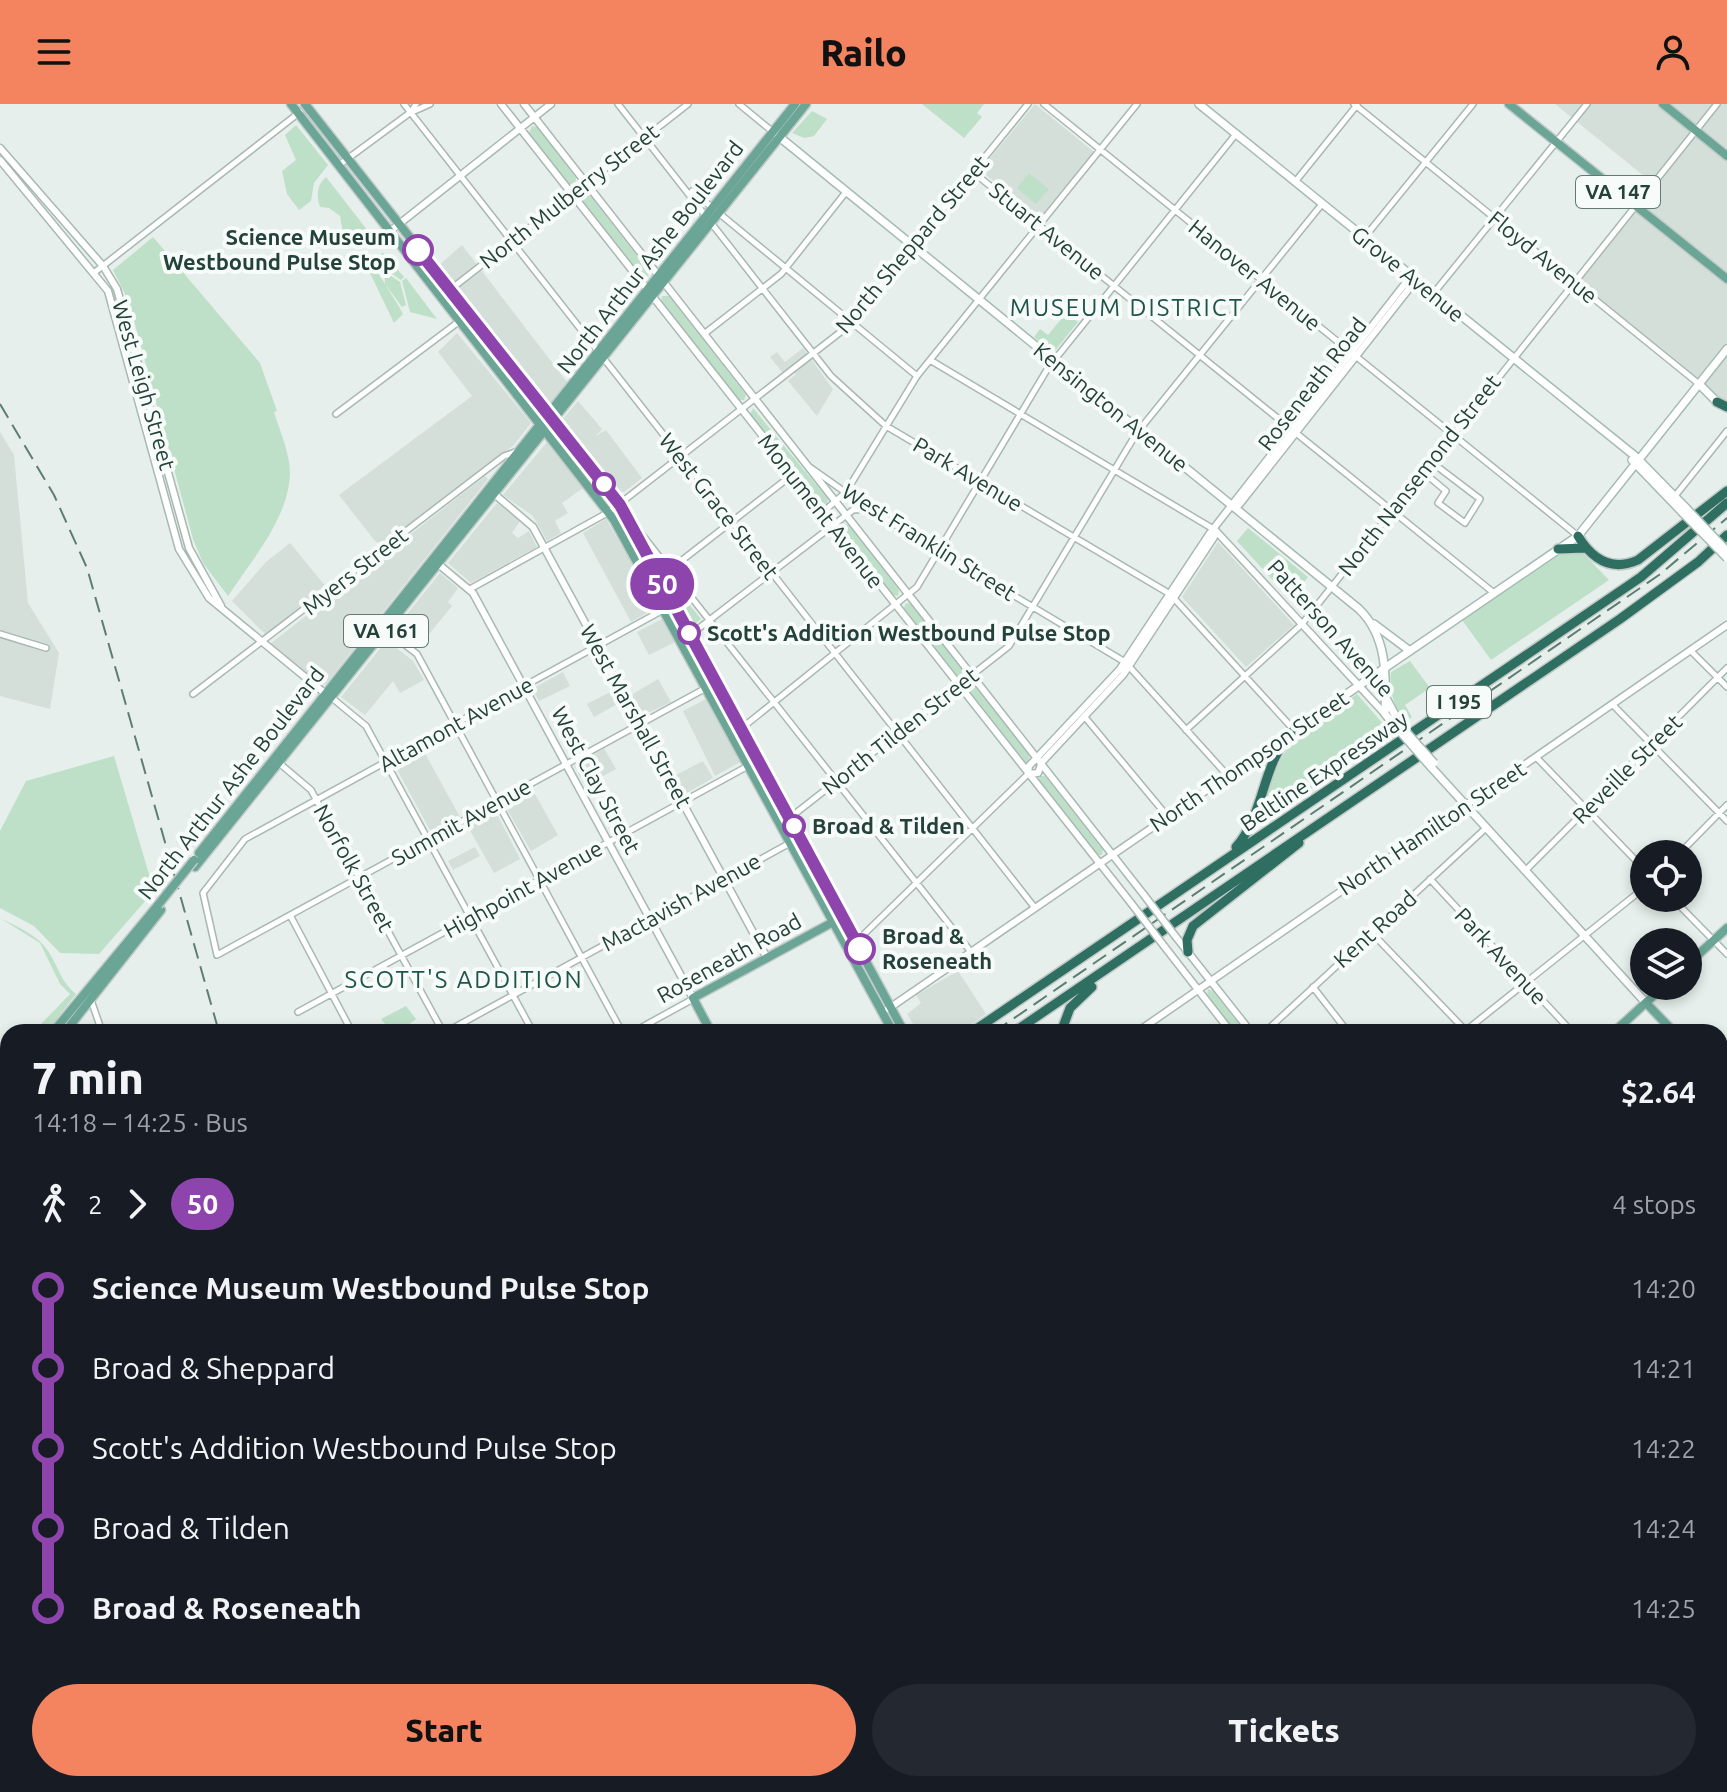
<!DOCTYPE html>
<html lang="en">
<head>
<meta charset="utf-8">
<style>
  :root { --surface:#171b24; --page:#242831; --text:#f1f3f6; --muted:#9ea1a6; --accent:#f4845f }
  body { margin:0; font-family:Ubuntu,sans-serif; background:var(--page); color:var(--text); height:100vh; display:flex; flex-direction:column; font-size:30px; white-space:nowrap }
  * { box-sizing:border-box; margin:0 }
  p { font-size:26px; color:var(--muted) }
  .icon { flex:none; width:44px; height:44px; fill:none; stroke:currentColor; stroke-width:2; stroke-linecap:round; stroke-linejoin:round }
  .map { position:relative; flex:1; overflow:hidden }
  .sheet { position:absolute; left:0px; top:920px; width:1728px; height:768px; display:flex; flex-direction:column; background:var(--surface); border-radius:24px 24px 0 0; box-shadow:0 4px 12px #0003 }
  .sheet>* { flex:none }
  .badge { padding:0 16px; border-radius:26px; font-size:28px; line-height:52px }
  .fabs { position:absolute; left:1630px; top:736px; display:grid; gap:16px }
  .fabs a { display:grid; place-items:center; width:72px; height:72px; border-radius:50%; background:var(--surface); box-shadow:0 4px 12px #0003; font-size:40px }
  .map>.badge { position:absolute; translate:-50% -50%; box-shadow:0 0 0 4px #fff }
  .legs { display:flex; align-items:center; gap:12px; height:88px; padding:0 32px; font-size:26px }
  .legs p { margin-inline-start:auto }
  .summary { display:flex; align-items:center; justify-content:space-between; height:136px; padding:0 32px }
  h1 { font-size:44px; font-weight:800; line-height:60px }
  .cta { display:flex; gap:16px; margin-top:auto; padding:16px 32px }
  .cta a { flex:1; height:92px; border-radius:48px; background:var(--accent); color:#111; font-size:32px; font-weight:800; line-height:92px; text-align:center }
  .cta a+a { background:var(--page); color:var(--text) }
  ul { padding:0 32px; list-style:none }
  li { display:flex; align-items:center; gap:28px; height:80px; font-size:30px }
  li i { display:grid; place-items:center; width:12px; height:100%; margin:0 10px; background:currentColor }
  li i::after { content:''; width:20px; height:20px; margin:-10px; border:6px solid; border-radius:50%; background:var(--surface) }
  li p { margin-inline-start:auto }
  li:first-child i { background:linear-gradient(#0000 50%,currentColor 0) }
  li:last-child i { background:linear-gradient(currentColor 50%,#0000 0) }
  header { display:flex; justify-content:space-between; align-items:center; height:104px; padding:0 32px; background:var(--accent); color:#111; font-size:36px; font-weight:800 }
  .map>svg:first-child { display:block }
  .built { fill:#d4dfda }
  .green { fill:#bfe0c8 }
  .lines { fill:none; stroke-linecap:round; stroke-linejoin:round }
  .minor-casing { stroke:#a8b8b2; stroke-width:8 }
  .tertiary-casing { stroke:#a8b8b2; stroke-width:9 }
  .secondary-casing { stroke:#a4bbb3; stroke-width:10 }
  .primary-casing { stroke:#c2cac8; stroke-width:11 }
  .motorway-casing { stroke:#c2cac8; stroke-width:12 }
  .minor { stroke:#fff; stroke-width:5 }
  .tertiary { stroke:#fff; stroke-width:6 }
  .secondary { stroke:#fff; stroke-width:7 }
  .primary { stroke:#6aa596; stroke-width:8 }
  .motorway { stroke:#2f6f62; stroke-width:9 }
  .rail { stroke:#5f7d75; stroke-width:2; stroke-dasharray:16 8; stroke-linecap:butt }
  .tertiary-bridge-casing { stroke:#a8b8b2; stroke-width:9; stroke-linecap:butt }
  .secondary-bridge-casing { stroke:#a4bbb3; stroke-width:10; stroke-linecap:butt }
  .primary-bridge-casing { stroke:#c2cac8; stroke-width:11; stroke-linecap:butt }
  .motorway-bridge-casing { stroke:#c2cac8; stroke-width:12; stroke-linecap:butt }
  .tertiary-bridge { stroke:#fff; stroke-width:6 }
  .secondary-bridge { stroke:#fff; stroke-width:7 }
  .primary-bridge { stroke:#6aa596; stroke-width:8 }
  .motorway-bridge { stroke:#2f6f62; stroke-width:9 }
  .line-1-casing { stroke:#fff; stroke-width:18 }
  .line-1 { stroke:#8e44ad; stroke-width:12 }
  .stop-1-dot { fill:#fff; stroke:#8e44ad; stroke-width:4 }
  .labels { text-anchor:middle; stroke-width:8; stroke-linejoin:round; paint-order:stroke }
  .shield { fill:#f7fbf9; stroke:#637a73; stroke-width:2 }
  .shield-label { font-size:20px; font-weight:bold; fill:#24423a }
  .street-label { font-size:22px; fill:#24423a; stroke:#f7fbf9 }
  .stop-label { font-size:22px; font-weight:bold; fill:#24423a; stroke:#f7fbf9; text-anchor:start }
  .neighbourhood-label { font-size:24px; letter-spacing:2px; fill:#1f5548; stroke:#f7fbf9 }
</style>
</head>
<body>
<header><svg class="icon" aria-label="menu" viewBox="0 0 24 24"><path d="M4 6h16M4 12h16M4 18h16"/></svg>Railo<svg class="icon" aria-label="person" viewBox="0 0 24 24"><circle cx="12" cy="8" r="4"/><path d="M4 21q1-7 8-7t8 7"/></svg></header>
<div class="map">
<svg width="1727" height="1688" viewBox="0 0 1727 1688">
  <rect width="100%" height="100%" fill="#e6efeb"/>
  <path class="built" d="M1035,0L1094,48L1040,115L980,66Z
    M1555,0H1727V302L1579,178L1655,81Z
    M462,141L567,278L551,301H546L437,163Z
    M457,229L531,319L514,341L383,441L375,437L339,391L472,292L438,248Z
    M803,244L833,285L817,312L788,277L796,270L790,264L783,269L770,253L777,248L785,258Z
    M578,297L602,325L596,332L606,326L642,374L624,388H620L561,317Z
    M0,328L14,351L28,499L59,549L50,605L0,592Z
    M547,338L583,384L562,399L568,409L555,417L561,429L547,437L533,412L503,391Z
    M485,372L488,375L326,580L322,581L270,540Z
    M497,399L520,417L512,429L518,434L529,427L537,443L471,479L448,459Z
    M606,415L657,503L631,518L583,429Z
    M1218,438L1294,521L1246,563L1182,493Z
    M290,439L327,484L265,530L232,497L266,458Z
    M440,469L458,484L448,498L452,502L417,545L395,525Z
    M662,515L675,538L649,551L637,528Z
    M387,536L413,557L424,576L400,589L393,577L365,611L341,593Z
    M563,568L570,582L539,597L532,585Z
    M658,575L671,598L642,612L631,591Z
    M614,586L621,598L594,613L587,600Z
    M706,595L740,658L715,672L683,607Z
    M422,644L460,713L431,728L394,660Z
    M604,644L616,665L585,682L574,662Z
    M703,657L713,674L685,690L674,672Z
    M532,685L558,731L531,747L504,700Z
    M495,706L520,755L494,769L467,721Z
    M475,743L480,752L453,766L448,757Z
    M958,867L986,910L960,928H918L907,910L921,899L916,891Z
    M8,1153V1449L0,1437V1181Z
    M724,1680H1296L1301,1688H720Z"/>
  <path class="green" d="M922,0H984L977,9L982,13L964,34Z
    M812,7L827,15L814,32L804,34L792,29Z
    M296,21L328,61L314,79L311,97L299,106L287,90L282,67L296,56L285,31Z
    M532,22L537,23L576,74L575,80H569L529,29Z
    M1029,69L1049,85L1036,100L1017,84Z
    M326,73L375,136L361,140L344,134L340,112L329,104L320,103C316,91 317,81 326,73Z
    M583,87L588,89L649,167L648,173L642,172L581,95Z
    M153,133L260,259L277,307L274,308C280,327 290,350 290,369C289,414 251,457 228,492L203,459L193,435L129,198L113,166Z
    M382,148L404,173L401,176L381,162Z
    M376,166C380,172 401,205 403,210L394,219L369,167Z
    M384,167L400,178L406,201L402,203L385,180Z
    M406,174L437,215L410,208L402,177Z
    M662,192H669L746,291L744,296H739L661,198Z
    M1066,209L1078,218L1054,248L1034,233L1040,225L1048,231Z
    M753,304L828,395L827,401H821L750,311Z
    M843,419L849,421L899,486L898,492L892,491L841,427Z
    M1248,424L1308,473L1290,495L1237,437Z
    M1581,447L1609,476L1491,556L1462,516L1564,448Z
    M668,474L701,515L691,523L666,476Z
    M906,499L911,500L963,566L961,572H955L903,506Z
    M1410,557L1430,584L1405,601L1412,613L1404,618C1394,605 1389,585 1391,568Z
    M968,581H974L1030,652L1028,658H1022L966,585Z
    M1357,590L1391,629L1269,714L1263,707C1283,631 1296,633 1357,590Z
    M114,652L154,787L99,850L60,849L34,822L0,804V727L26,677Z
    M1040,672H1045L1103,746L1102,751H1097L1038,677Z
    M0,814C17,823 37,830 48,847C59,863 60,877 76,890L48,926L39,922L70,890L60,880L40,839Z
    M1208,885L1213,887L1245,928H1235L1207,892Z
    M406,902L416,915L399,928H391L381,915Z
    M643,1680H712L708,1688H641Z"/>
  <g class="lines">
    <defs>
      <path id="minor" d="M404,0L1035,804
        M618,0L831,272L886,322L1170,490L1294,626
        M739,0L773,28
        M1044,0L1578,432
        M1354,0L1699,280
        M412,8L430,0
        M339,61L411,8L416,0
        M973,68L1494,489
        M1295,78L1357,1
        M692,87L917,272
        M1364,134L1473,0
        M95,168L300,8
        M451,185L688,0
        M1433,190L1587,0
        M704,230L781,170L846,88
        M930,256L1215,426
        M336,310L469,210
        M811,364L869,405L1125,558L1228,672
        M1422,367L1446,387L1438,399L1465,419L1480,395L1430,357
        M1675,392L1727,327
        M822,409L846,388L917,272L1137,0
        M632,418L971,848
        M659,474L792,371
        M470,485L609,408L847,223L1028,0
        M674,500L245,735L203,789L217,851L706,584
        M383,524L417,550L622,928
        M0,530L46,544
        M690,531L853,406L868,405
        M1690,546L1727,583
        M193,590L504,352L518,347
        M332,594L366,622L533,928
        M1612,600L1727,717
        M1084,612L1168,713
        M1186,626L1302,520L1717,0
        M732,632L917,483L1048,264L1236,30
        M1536,653L1644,765
        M278,658L311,686L443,928
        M787,716L1009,542L1136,330L1322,100
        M1679,750L1727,701
        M1526,766L1727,564
        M1430,775L1572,928
        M1672,794L1727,850
        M290,811L352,928
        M1372,829L1467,928
        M856,838L1028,670
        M1313,883L1348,928
        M91,896L102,928
        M298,908L748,662
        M446,928L790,739
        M633,928L693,895
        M1265,928L1486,724
        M1464,928L1644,784
        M1720,998L1727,992
        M1720,1089L1727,1096
        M1720,1119L1727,1113
        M0,1142L8,1144
        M1720,1197L1727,1204
        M0,1235L8,1237
        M1720,1241L1727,1234
        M1720,1305L1727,1313
        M0,1326L8,1328
        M1720,1394L1727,1387
        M1720,1415L1727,1423
        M0,1538L8,1540
        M0,1615L8,1617
        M1720,1677L1727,1686
        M127,1680L129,1688
        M609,1680L613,1688
        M1442,1680L1449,1688
        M1534,1680L1541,1688
        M1623,1680L1630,1688
        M1347,1688L1358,1680"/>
      <path id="tertiary" d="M501,0L1131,799
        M524,0L1144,791
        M0,44L103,162L117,185L189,444L221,502
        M0,56L108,187L179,445L209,494L327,591
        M389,128L551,0
        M492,388L533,423L767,854
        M1233,403L1239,401L1416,176
        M1215,426L1385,610
        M437,459L473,489L693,894
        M1028,670L1029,662L1120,565L1210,429L1411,172
        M1028,670L1038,669L1042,658L1123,571L1214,433L1215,426
        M1176,833L1251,928
        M1164,842L1231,928
        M888,905L1284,633
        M1137,928L1727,521
        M1720,1527L1727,1536
        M1720,1550L1727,1559
        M820,1688L823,1680
        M958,1688L961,1680
        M1530,1688L1540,1680"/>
      <path id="secondary" d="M1199,0L1635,352L1686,404
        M777,31L1359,505C1388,533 1386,573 1385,610L1397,624
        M1699,280L1717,298
        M1632,356L1682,408
        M1374,520L1410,547
        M1387,596L1401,622
        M1294,626L1578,432L1727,245
        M1431,663L1646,899
        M363,1680V1688
        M285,1688L287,1680"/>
      <path id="primary" d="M291,0L614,416L893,928
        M305,0L620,401L904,928
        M1509,0L1727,175
        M1663,0L1727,52
        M199,749L795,0
        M195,763L806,0
        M1688,860L1727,824
        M1646,899L1674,928
        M53,928L158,801
        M65,928L161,806
        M711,928L693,894L835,817
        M1614,928L1664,882
        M1720,977L1727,985
        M0,995L8,984
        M0,1011L8,1001
        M1303,1680L1308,1688
        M1312,1680L1317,1688
        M269,1688L272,1680
        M278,1688L282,1680"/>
      <path id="motorway" d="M1717,298L1727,303
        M1578,432C1592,455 1611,468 1638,456L1727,387
        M1558,445L1585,444
        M1236,743C1266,709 1261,658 1294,626
        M1188,848L1187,836L1193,822L1299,739
        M972,928L1641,473L1727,399
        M1014,928L1620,515L1698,458L1727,431
        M1061,928L1070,904L1092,883
        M0,1485L8,1496
        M94,1680L96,1688
        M106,1680L108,1688
        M466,1688L478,1680"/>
    </defs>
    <use href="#minor" class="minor-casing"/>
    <use href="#tertiary" class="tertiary-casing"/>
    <use href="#secondary" class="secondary-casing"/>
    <use href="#primary" class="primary-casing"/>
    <use href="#motorway" class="motorway-casing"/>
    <use href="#minor" class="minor"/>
    <use href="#tertiary" class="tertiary"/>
    <use href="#secondary" class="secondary"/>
    <use href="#primary" class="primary"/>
    <use href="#motorway" class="motorway"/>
    <path class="rail" d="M0,300L54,391L87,464L219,928
      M994,928L1659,471L1727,414
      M419,1680L422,1688
      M444,1680L447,1688"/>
    <defs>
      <path id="tertiary-bridge" d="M1144,791L1176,833
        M1131,799L1164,842"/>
      <path id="secondary-bridge" d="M1686,404L1727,447
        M1682,408L1727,454
        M1401,622L1434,659
        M1397,624L1431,663"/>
      <path id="primary-bridge" d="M158,801L194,756"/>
      <path id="motorway-bridge" d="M0,1461L8,1471
        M445,1688L456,1680"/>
    </defs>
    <use href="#tertiary-bridge" class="tertiary-bridge-casing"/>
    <use href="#secondary-bridge" class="secondary-bridge-casing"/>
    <use href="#primary-bridge" class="primary-bridge-casing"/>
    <use href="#motorway-bridge" class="motorway-bridge-casing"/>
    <use href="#tertiary-bridge" class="tertiary-bridge"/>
    <use href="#secondary-bridge" class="secondary-bridge"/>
    <use href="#primary-bridge" class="primary-bridge"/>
    <use href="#motorway-bridge" class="motorway-bridge"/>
  </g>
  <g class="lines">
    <defs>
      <path id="line-1" d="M418,146L620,401L860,845"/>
    </defs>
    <use href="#line-1" class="line-1-casing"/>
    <use href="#line-1" class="line-1"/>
  </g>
  <g class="stop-1-dot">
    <circle cx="418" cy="146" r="14"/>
    <circle cx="604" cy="380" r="10"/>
    <circle cx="689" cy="529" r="10"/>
    <circle cx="794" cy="722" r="10"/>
    <circle cx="860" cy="845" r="14"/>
  </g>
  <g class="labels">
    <g class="shield">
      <rect x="1576" y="72" width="84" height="32" rx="6"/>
      <rect x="344" y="511" width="84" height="32" rx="6"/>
      <rect x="1427" y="582" width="64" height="32" rx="6"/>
    </g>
    <g class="shield-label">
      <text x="1618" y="95">VA 147</text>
      <text x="386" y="534">VA 161</text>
      <text x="1459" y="605">I 195</text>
    </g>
    <g class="street-label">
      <text transform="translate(569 92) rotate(-38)" y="8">North Mulberry Street</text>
      <text transform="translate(1047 127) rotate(39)" y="8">Stuart Avenue</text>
      <text transform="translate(912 140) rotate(-50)" y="8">North Sheppard Street</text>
      <text transform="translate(650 153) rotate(-52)" y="8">North Arthur Ashe Boulevard</text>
      <text transform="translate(1543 153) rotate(39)" y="8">Floyd Avenue</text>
      <text transform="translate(1408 170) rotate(39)" y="8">Grove Avenue</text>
      <text transform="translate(1255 171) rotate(39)" y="8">Hanover Avenue</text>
      <text transform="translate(1312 280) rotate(-52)" y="8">Roseneath Road</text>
      <text transform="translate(144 281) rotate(74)" y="8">West Leigh Street</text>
      <text transform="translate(1111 303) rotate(39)" y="8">Kensington Avenue</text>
      <text transform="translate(968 370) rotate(31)" y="8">Park Avenue</text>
      <text transform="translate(1419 371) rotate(-52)" y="8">North Nansemond Street</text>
      <text transform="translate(719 402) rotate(52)" y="8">West Grace Street</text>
      <text transform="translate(821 407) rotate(52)" y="8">Monument Avenue</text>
      <text transform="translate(929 438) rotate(32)" y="8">West Franklin Street</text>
      <text transform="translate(355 467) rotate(-38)" y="8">Myers Street</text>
      <text transform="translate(1331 524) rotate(48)" y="8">Patterson Avenue</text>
      <text transform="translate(636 612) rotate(61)" y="8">West Marshall Street</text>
      <text transform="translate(456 620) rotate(-29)" y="8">Altamont Avenue</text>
      <text transform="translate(900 627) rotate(-38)" y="8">North Tilden Street</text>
      <text transform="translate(1249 657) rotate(-34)" y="8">North Thompson Street</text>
      <text transform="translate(1627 665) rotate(-45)" y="8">Reveille Street</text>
      <text transform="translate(1324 667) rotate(-34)" y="8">Beltline Expressway</text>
      <text transform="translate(596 676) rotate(62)" y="8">West Clay Street</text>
      <text transform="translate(231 679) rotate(-52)" y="8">North Arthur Ashe Boulevard</text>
      <text transform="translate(461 718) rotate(-29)" y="8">Summit Avenue</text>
      <text transform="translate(1432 724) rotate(-34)" y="8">North Hamilton Street</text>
      <text transform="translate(354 764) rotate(61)" y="8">Norfolk Street</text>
      <text transform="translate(523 785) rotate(-29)" y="8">Highpoint Avenue</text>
      <text transform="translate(681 798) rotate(-29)" y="8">Mactavish Avenue</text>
      <text transform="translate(1375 825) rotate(-42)" y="8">Kent Road</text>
      <text transform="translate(1501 852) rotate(47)" y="8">Park Avenue</text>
      <text transform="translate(729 854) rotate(-29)" y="8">Roseneath Road</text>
    </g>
    <g class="stop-label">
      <text x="396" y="141" text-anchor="end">Science Museum<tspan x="396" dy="25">Westbound Pulse Stop</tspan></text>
      <text x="707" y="537">Scott's Addition Westbound Pulse Stop</text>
      <text x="812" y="730">Broad &amp; Tilden</text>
      <text x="882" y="840">Broad &amp;<tspan x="882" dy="25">Roseneath</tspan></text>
    </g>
    <g class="neighbourhood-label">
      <text x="1127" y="212">MUSEUM DISTRICT</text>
      <text x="464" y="884">SCOTT'S ADDITION</text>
    </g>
  </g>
</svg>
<div class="fabs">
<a><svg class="icon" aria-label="locate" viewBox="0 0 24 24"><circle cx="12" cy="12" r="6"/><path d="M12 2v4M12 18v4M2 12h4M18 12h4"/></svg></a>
<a><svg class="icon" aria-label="layers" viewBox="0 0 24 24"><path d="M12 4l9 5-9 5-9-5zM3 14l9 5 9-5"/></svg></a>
</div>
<b class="badge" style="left:662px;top:480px;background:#8e44ad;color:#fff">50</b>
<section class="sheet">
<div class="summary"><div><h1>7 min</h1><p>14:18 – 14:25 · Bus</p></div><b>$2.64</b></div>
<div class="legs"><svg class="icon" aria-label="walk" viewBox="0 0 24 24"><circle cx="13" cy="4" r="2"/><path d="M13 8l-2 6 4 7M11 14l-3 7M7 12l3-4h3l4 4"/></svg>2<svg class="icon" aria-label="forward" viewBox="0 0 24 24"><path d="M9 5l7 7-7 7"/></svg><b class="badge" style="background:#8e44ad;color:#fff">50</b><p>4 stops</p></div>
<ul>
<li><i style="color:#8e44ad"></i><b>Science Museum Westbound Pulse Stop</b><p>14:20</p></li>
<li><i style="color:#8e44ad"></i><span>Broad &amp; Sheppard</span><p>14:21</p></li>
<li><i style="color:#8e44ad"></i><span>Scott's Addition Westbound Pulse Stop</span><p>14:22</p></li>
<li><i style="color:#8e44ad"></i><span>Broad &amp; Tilden</span><p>14:24</p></li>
<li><i style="color:#8e44ad"></i><b>Broad &amp; Roseneath</b><p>14:25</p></li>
</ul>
<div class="cta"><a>Start</a><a>Tickets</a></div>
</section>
</div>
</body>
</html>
